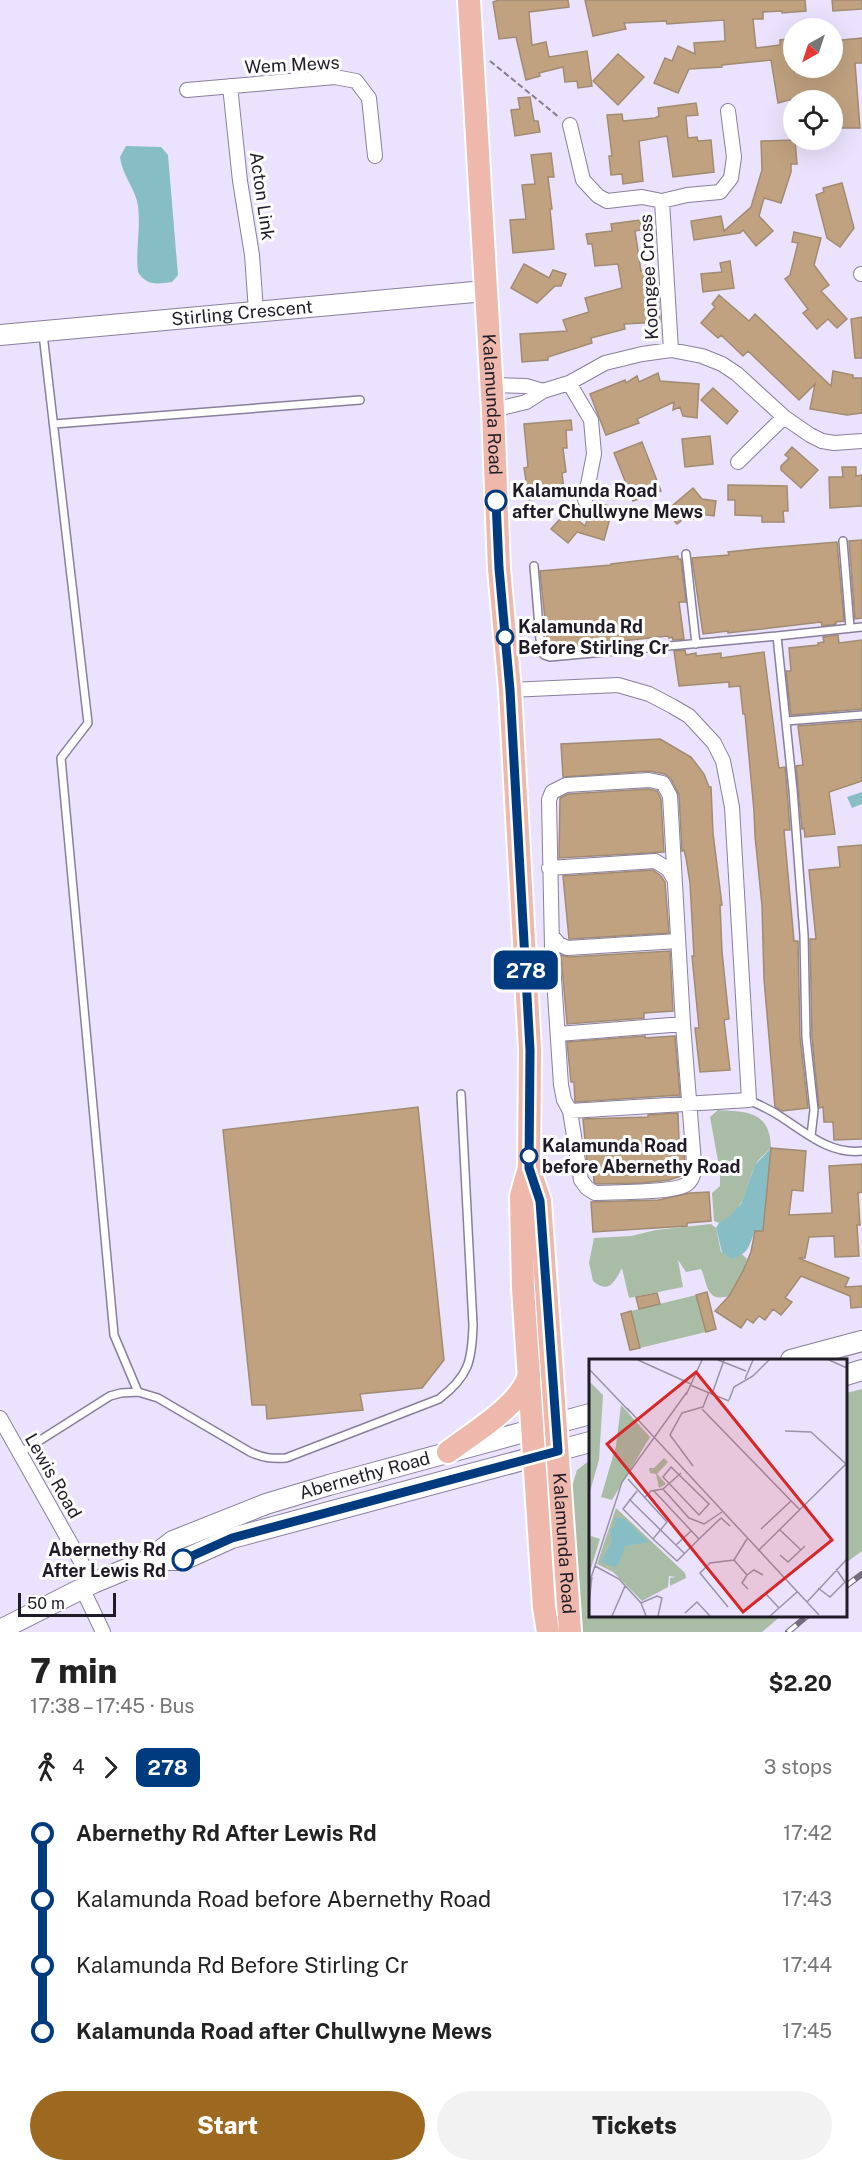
<!DOCTYPE html>
<html lang="en">
<head>
<meta charset="utf-8">
<style>
  :root { --surface:#fff; --page:#f2f2f2; --text:#222; --muted:#767676; --accent:#9d6920 }
  body { margin:0; font-family:"Public Sans",sans-serif; background:var(--page); color:var(--text); height:100vh; display:flex; flex-direction:column; font-size:22px; white-space:nowrap }
  * { box-sizing:border-box; margin:0 }
  p { font-size:20px; color:var(--muted) }
  .icon { flex:none; width:33px; height:33px; fill:none; stroke:currentColor; stroke-width:2; stroke-linecap:round; stroke-linejoin:round }
  .map { position:relative; height:1632px; overflow:hidden }
  .details { display:flex; flex-direction:column; background:var(--surface); flex:1 }
  .details>* { flex:none }
  .badge { padding:0 12px; border-radius:9px; font-size:21px; line-height:39px }
  .needle { width:39px; rotate:219deg }
  .buttons { position:absolute; left:783px; top:18px; display:grid; gap:12px }
  .buttons a { display:grid; place-items:center; width:60px; height:60px; border-radius:50%; background:var(--surface); box-shadow:0 6px 24px #0002; font-size:30px }
  .scale { position:absolute; left:18px; bottom:15px; width:98px; box-sizing:border-box; padding-left:6px; border:3px solid #201c27; border-top:0; font-size:16px; line-height:21px; white-space:nowrap; color:#201c27; -webkit-text-stroke:4px #fff; paint-order:stroke }
  .map>.badge { position:absolute; translate:-50% -50%; box-shadow:0 0 0 3px #fff }
  .legs { display:flex; align-items:center; gap:9px; height:66px; padding:0 30px; font-size:20px }
  .legs p { margin-inline-start:auto }
  .summary { display:flex; align-items:center; justify-content:space-between; height:102px; padding:0 30px }
  h1 { font-size:33px; font-weight:800; line-height:45px }
  .button { display:flex; gap:12px; margin-top:auto; padding:12px 30px }
  .button a { flex:1; height:69px; border-radius:36px; background:var(--accent); color:#fff; font-size:24px; font-weight:800; line-height:69px; text-align:center }
  .button a+a { background:var(--page); color:var(--text) }
  ul { padding:0 30px; list-style:none }
  li { display:flex; align-items:center; gap:21px; height:66px; font-size:22px }
  li i { display:grid; place-items:center; width:9px; height:100%; margin:0 8px; background:currentColor }
  li i::after { content:''; width:15px; height:15px; margin:-8px; border:4px solid; border-radius:50%; background:var(--surface) }
  li p { margin-inline-start:auto }
  li:first-child i { background:linear-gradient(#0000 50%,currentColor 0) }
  li:last-child i { background:linear-gradient(currentColor 50%,#0000 0) }
  .map>svg:first-child { display:block }
  .green { fill:#a9bda6 }
  .water { fill:#87bec6 }
  .building { fill:#c0a280; stroke:#a18b72; stroke-width:1.5 }
  .lines { fill:none; stroke-linecap:round; stroke-linejoin:round }
  .lane-casing { stroke:#887f9c; stroke-width:10 }
  .street-casing { stroke:#887f9c; stroke-width:16 }
  .secondary-casing { stroke:#887f9c; stroke-width:22 }
  .primary-casing { stroke:#fff; stroke-width:26 }
  .path { stroke:#827d8f; stroke-width:2; stroke-dasharray:6 3; stroke-linecap:butt }
  .lane { stroke:#fff; stroke-width:7 }
  .street { stroke:#fff; stroke-width:14 }
  .secondary { stroke:#fff; stroke-width:20 }
  .primary { stroke:#eeb8ac; stroke-width:22 }
  .rail-casing { stroke:#736d7e; stroke-width:6 }
  .rail { stroke:#fff; stroke-width:4; stroke-dasharray:11; stroke-linecap:butt }
  .line-1-casing { stroke:#fff; stroke-width:14 }
  .line-1 { stroke:#003b80; stroke-width:9 }
  .stop-1-dot { fill:#fff; stroke:#003b80; stroke-width:3 }
  .labels { text-anchor:middle; stroke-width:6; stroke-linejoin:round; paint-order:stroke }
  .street-label { font-size:18px; fill:#201c27; stroke:#fff }
  .stop-label { font-size:18px; font-weight:bold; fill:#201c27; stroke:#fff; text-anchor:start }
  .inset-road { fill:none; stroke:#9a93a7; stroke-width:1.5 }
  .view { fill:#d62828; fill-opacity:0.15; stroke:#d62828; stroke-width:3 }
  .inset-edge { fill:none; stroke:#201c27; stroke-width:3 }
</style>
</head>
<body>
<div class="map">
<svg width="862" height="1632" viewBox="0 0 862 1632">
  <rect width="100%" height="100%" fill="#ebe3fd"/>
  <path class="green" d="M718,1110C748,1112 770,1111 771,1148C765,1154 758,1159 755,1166C745,1187 745,1213 719,1223L714,1221L712,1193L720,1186V1172L710,1117Z
    M711,1224L716,1228L721,1252L743,1255L747,1259L743,1271L729,1296C705,1303 708,1283 701,1269L686,1272L678,1260L683,1287L629,1298L622,1268C615,1281 609,1295 593,1281L589,1263L594,1238L631,1236L656,1230Z
    M696,1295L706,1332L640,1348L631,1311Z
    M862,1389V1551L846,1563V1393Z
    M590,1460V1616H781L762,1632H583L572,1487L577,1470Z"/>
  <path class="water" d="M126,146L161,147L168,155L178,275L172,282C158,284 146,286 138,272C135,249 142,225 137,201C133,186 122,174 120,157Z
    M862,792V804L852,808L847,797Z
    M771,1148L763,1231H755C749,1246 748,1255 731,1259L722,1252L716,1228L719,1223L730,1216L741,1204L755,1165Z"/>
  <path class="building" d="M499,0H568L569,7L529,12L532,45L546,42L549,57L587,51L592,86L578,88L577,81L565,82L563,67L539,73L540,76L526,80L516,37L499,39L493,2Z
    M585,0H805L806,11L782,13V11L763,12V19H753L756,48L780,45V40L794,38V72L832,68V41L862,38V63H855L860,128H838V115H832V100H789L778,103L771,60L722,65V67L689,69L678,93L654,83L665,58L672,61L678,46L695,54L694,43L725,41L724,20L667,24L666,21L624,23L626,29L593,36Z
    M832,0H862V9L833,11Z
    M618,54L644,77L618,105L593,81Z
    M530,97L534,121H538L540,132L515,136L511,110L520,109L518,98Z
    M696,103L698,115L686,116L688,138L697,137L698,141L711,140L714,172L673,177L667,136L639,141L643,181L623,184L622,174L611,175L609,156H612L607,115L622,114L623,121L655,118L659,116L658,108Z
    M795,140L797,164H791V172L781,203L764,198L759,216L773,231L756,246L743,230L740,233L694,240L691,221L721,216L724,231L751,207L762,170L761,141Z
    M551,153L554,177H548L552,209H550L554,249L513,253L510,220L526,219L522,185L535,184L531,155Z
    M842,183L854,228L840,247L827,238L816,195L824,192L823,188Z
    M640,220L641,230L635,231L641,271L643,270L647,293L658,292L660,322L624,324L625,329L591,338L592,343L548,357V360L522,362L520,334L567,331L563,320L589,312L585,298L622,288L618,264L595,266L592,244H588L586,234L612,231L611,224Z
    M794,232L821,238L814,265L829,285L821,291L847,319L837,328L828,319L817,329L803,313L808,309L785,279L790,275L798,243L792,242Z
    M730,261L734,288L703,292L701,274L722,272L720,263Z
    M524,264L549,278L553,270L566,274L561,286H555L537,303L511,288Z
    M719,295L749,321L755,314L831,386L833,371L853,375V378H862V413L847,415L810,409L815,384L799,400L748,351L743,356L721,335L718,338L701,323L715,307L712,304Z
    M862,317V358H855L851,319Z
    M658,373L660,381L699,384L697,418L683,416L680,407L673,410L674,402L637,419L639,423L606,435L590,394L625,380L626,383L637,376L639,382Z
    M713,388L738,411L727,424L701,400Z
    M571,420L572,430H566L567,448H563L566,472L562,473L564,490L545,492L551,497L529,500L524,468L528,467L524,424Z
    M710,436L713,464L685,467L682,439Z
    M642,442L661,491L633,501L614,453Z
    M792,447L818,470L801,488L781,470V466L789,458L785,455Z
    M842,467H856V476L862,475V506L830,508L829,477H843Z
    M728,485L787,486L788,511H783L784,522H762V516L735,515V500H728Z
    M693,488L702,499L716,501L714,516L700,514V520L685,518L677,524L666,511Z
    M594,502L613,507L604,540L577,532L568,543L551,529L567,511L585,526Z
    M862,540V618L855,619L849,541Z
    M837,542L844,621L836,622V624L822,626L821,622L728,633V631L703,634L692,558L729,555L728,552L765,548Z
    M678,556V559H681L686,602H679L684,639L673,640L672,637L669,638L668,636L548,649L540,571L611,565V564Z
    M838,635L839,643L862,640V709L791,715L786,671H791L789,648L818,645V643L824,642L823,637Z
    M685,650L686,655L696,653V656L721,653V658L764,652L778,761L779,768L785,767L787,790L790,830H784L794,941H798L800,1037L808,1108L782,1111L775,1107L764,979L762,906L755,836L754,811L745,714H743L740,686L729,687V682L679,686L674,651Z
    M862,721V781L829,792L835,834L805,837L804,828L802,829L796,766L803,765L798,726Z
    M660,739L691,757L704,774L709,787H711L713,833L722,905H720L722,952L729,1019L724,1020L730,1070L700,1072L695,1028H699L692,956H694L690,883L686,858L684,850L682,851L679,795L671,779L665,774L649,771L563,777L561,744Z
    M648,789L657,791L661,799L664,852L559,858L560,798L568,794Z
    M862,845V1139L834,1140L833,1122H824L823,1107L819,1108L812,1037L810,939H816L809,870L840,867L838,847Z
    M653,870L661,876L665,882L669,933L569,939L563,876Z
    M670,951L673,1011L644,1013V1018L567,1024L561,955L568,957Z
    M645,1036V1038L675,1036L680,1095L575,1102L574,1082H571L567,1042Z
    M418,1107L444,1360L422,1388L360,1394L363,1410L267,1419L266,1405H252L223,1130Z
    M678,1113L679,1141H683L685,1165L682,1176L669,1180L643,1183L597,1184L594,1182L593,1161H587L583,1119L648,1117V1115Z
    M771,1148L806,1151L803,1191L792,1190L789,1215L832,1213L829,1166L862,1164V1192L858,1193L860,1225H857L859,1256L835,1257L834,1236L809,1237L805,1258H798L849,1278L845,1287L862,1286V1307L851,1308L850,1296L801,1276L785,1298L792,1302L781,1315L773,1309L765,1320L759,1316L753,1323L747,1319L741,1328L715,1311L729,1296L743,1271L751,1252L755,1231H763Z
    M709,1192L711,1221L687,1223V1226L593,1232L591,1202L658,1200L690,1193Z
    M707,1292L716,1329L706,1332L696,1295Z
    M657,1293L660,1304L639,1309L636,1297Z
    M631,1311L640,1348L630,1350L621,1314Z"/>
  <g class="lines">
    <defs>
      <path id="lane" d="M43,334L88,723L61,758L114,1335L138,1392
        M54,424L360,400
        M843,541L850,628
        M686,554L696,644
        M534,566L541,651L544,655L550,657L777,636
        M786,721L862,715
        M749,1100C759,1105 769,1109 778,1115C804,1131 829,1155 862,1151
        M811,1136L814,1110L806,1037L804,935L793,790L777,636L862,627
        M20,1453L110,1396L121,1393L138,1392L158,1398L250,1452C263,1458 272,1459 286,1458L439,1399C469,1376 472,1361 473,1325L461,1094"/>
      <path id="street" d="M230,86L240,181L252,255L256,311
        M187,90L335,77L356,81L369,98L375,156
        M570,125L583,180L598,196L607,201L642,197L662,201L687,195L720,192L731,178L734,157L728,111
        M662,201L671,350
        M861,274H862
        M569,383L591,420L594,454L585,500
        M491,385L526,386L543,391
        M493,410L526,402L543,391L569,383L605,363L642,354L671,350L702,356L722,364L737,374L784,417L810,435L822,441L834,443L862,441
        M738,462L784,417
        M510,690L618,685L649,694L672,706L689,716L714,743L723,761L732,807L749,1100L570,1111
        M649,780L663,783L670,796L683,1024L694,1163C694,1171 694,1178 687,1184C676,1193 613,1192 595,1193L587,1188L581,1180L570,1111L564,1100L561,1085L552,948L549,800L552,792L566,785Z
        M549,868L655,861L668,869L674,879
        M552,936L559,944L567,948L678,941
        M558,1034L683,1024
        M0,1418L93,1583
        M82,1588L103,1632"/>
      <g id="secondary">
        <path id="s1" d="M0,335L485,291"/>
        <path d="M791,1360L862,1341"/>
        <path d="M846,1375L862,1370"/>
        <path d="M148,1560H183L232,1538L590,1442"/>
        <path id="s2" d="M0,1630L93,1583L148,1560L173,1541L266,1504L329,1485L590,1414"/>
      </g>
      <g id="primary">
        <path id="s3" d="M469,0L493,410L499,569L510,690L530,1050L529,1168L521,1196L523,1288L544,1607L548,1632"/>
        <path id="s4" d="M529,1168L540,1201L570,1632"/>
        <path d="M448,1452C474,1432 520,1406 529,1375"/>
      </g>
    </defs>
    <use href="#lane" class="lane-casing"/>
    <use href="#street" class="street-casing"/>
    <use href="#secondary" class="secondary-casing"/>
    <use href="#primary" class="primary-casing"/>
    <path class="path" d="M490,61L560,118"/>
    <use href="#lane" class="lane"/>
    <use href="#street" class="street"/>
    <use href="#secondary" class="secondary"/>
    <use href="#primary" class="primary"/>
    <defs>
      <path id="rail" d="M846,1586L862,1574
        M788,1632L807,1616"/>
    </defs>
    <use href="#rail" class="rail-casing"/>
    <use href="#rail" class="rail"/>
  </g>
  <g class="lines">
    <defs>
      <path id="line-1" d="M183,1560L232,1538L558,1451L540,1201L529,1168L530,1050L510,690L499,568L496,501"/>
    </defs>
    <use href="#line-1" class="line-1-casing"/>
    <use href="#line-1" class="line-1"/>
  </g>
  <g class="stop-1-dot">
    <circle cx="496" cy="501" r="10"/>
    <circle cx="505" cy="637" r="8"/>
    <circle cx="529" cy="1156" r="8"/>
    <circle cx="183" cy="1560" r="10"/>
  </g>
  <g class="labels">
    <g class="street-label">
      <text transform="translate(292 65) rotate(-3)" y="6">Wem Mews</text>
      <text transform="translate(262 196) rotate(82)" y="6">Acton Link</text>
      <text transform="translate(649 277) rotate(-93)" y="6">Koongee Cross</text>
      <text dy="6" stroke="none"><textPath href="#s1" startOffset="243">Stirling Crescent</textPath></text>
      <text dy="6" stroke="none"><textPath href="#s3" startOffset="405">Kalamunda Road</textPath></text>
      <text transform="translate(53 1476) rotate(60)" y="6">Lewis Road</text>
      <text dy="6" stroke="none"><textPath href="#s2" startOffset="398">Abernethy Road</textPath></text>
      <text dy="6" stroke="none"><textPath href="#s4" startOffset="378">Kalamunda Road</textPath></text>
    </g>
    <g class="stop-label">
      <text x="512" y="497">Kalamunda Road<tspan x="512" dy="21">after Chullwyne Mews</tspan></text>
      <text x="518" y="633">Kalamunda Rd<tspan x="518" dy="21">Before Stirling Cr</tspan></text>
      <text x="542" y="1152">Kalamunda Road<tspan x="542" dy="21">before Abernethy Road</tspan></text>
      <text x="166" y="1556" text-anchor="end">Abernethy Rd<tspan x="166" dy="21">After Lewis Rd</tspan></text>
    </g>
  </g>
  <g transform="translate(589 1359)">
    <rect width="258" height="258" fill="#ebe3fd"/>
    <path d="M0,22L14,36L10,101L0,136ZM32,46L61,78L23,141L12,138L27,87ZM75,99L79,103L68,115L77,125L70,129L67,115L61,114L60,109H65ZM27,149L96,214L97,219L81,227V219L87,218L80,217L79,228L53,242L24,213L8,205ZM2,177L11,180L0,216V186Z" fill="#a9bda6"/>
    <path d="M26,159H34L60,183L36,187L30,205L25,208L12,203L23,182L21,171L26,167Z" fill="#87bec6"/>
    <path class="inset-road" d="M49,1L102,25M129,1L157,12M240,1L258,9M0,10L41,53M156,20L164,1M101,26L140,42M123,35L135,1M97,36L113,1M140,41L145,28L164,17L180,1M38,49L230,256M113,50L211,151M196,72L222,73L257,105M104,107L81,76L93,54L114,48L120,33M82,108L120,145L110,156L74,118ZM92,114L74,130L100,159L115,165L133,153M39,120L78,163L64,180L34,150L48,132M55,139L62,132L74,130M40,140L95,194M172,170L202,142M191,171L212,191M64,180L88,202L110,180L65,132M110,180L132,159L141,167M87,186L102,172M169,192L258,104M191,196L199,203L216,187M145,201L158,216M6,207L30,220L52,244L57,257M0,225L33,123L98,33M229,229L241,238L256,223L247,210M159,230L153,224L158,216L165,211L174,216M177,235L190,249M218,243L258,200M0,244L3,218M52,244L68,237L73,239L69,257M139,248L111,214L121,204L145,201L158,180M96,254L108,243L121,257M23,257L36,227M181,257L208,233"/>
    <path class="view" d="M107,13L243,181L154,253L18,85Z"/>
    <rect width="258" height="258" class="inset-edge"/>
  </g>
</svg>
<div class="buttons">
<a><svg class="needle" viewBox="-14 -14 28 28"><path d="M0-13l5 13h-10z" fill="#e53935"/><path d="M0 13l5-13h-10z" fill="#767676"/></svg></a>
<a><svg class="icon" aria-label="locate" viewBox="0 0 24 24"><circle cx="12" cy="12" r="6"/><path d="M12 2v4M12 18v4M2 12h4M18 12h4"/></svg></a>
</div>
<div class="scale">50 m</div>
<b class="badge" style="left:526px;top:970px;background:#003b80;color:#fff">278</b>
</div>
<section class="details">
<div class="summary"><div><h1>7 min</h1><p>17:38 – 17:45 · Bus</p></div><b>$2.20</b></div>
<div class="legs"><svg class="icon" aria-label="walk" viewBox="0 0 24 24"><circle cx="13" cy="4" r="2"/><path d="M13 8l-2 6 4 7M11 14l-3 7M7 12l3-4h3l4 4"/></svg>4<svg class="icon" aria-label="forward" viewBox="0 0 24 24"><path d="M9 5l7 7-7 7"/></svg><b class="badge" style="background:#003b80;color:#fff">278</b><p>3 stops</p></div>
<ul>
<li><i style="color:#003b80"></i><b>Abernethy Rd After Lewis Rd</b><p>17:42</p></li>
<li><i style="color:#003b80"></i><span>Kalamunda Road before Abernethy Road</span><p>17:43</p></li>
<li><i style="color:#003b80"></i><span>Kalamunda Rd Before Stirling Cr</span><p>17:44</p></li>
<li><i style="color:#003b80"></i><b>Kalamunda Road after Chullwyne Mews</b><p>17:45</p></li>
</ul>
<div class="button"><a>Start</a><a>Tickets</a></div>
</section>
</body>
</html>
